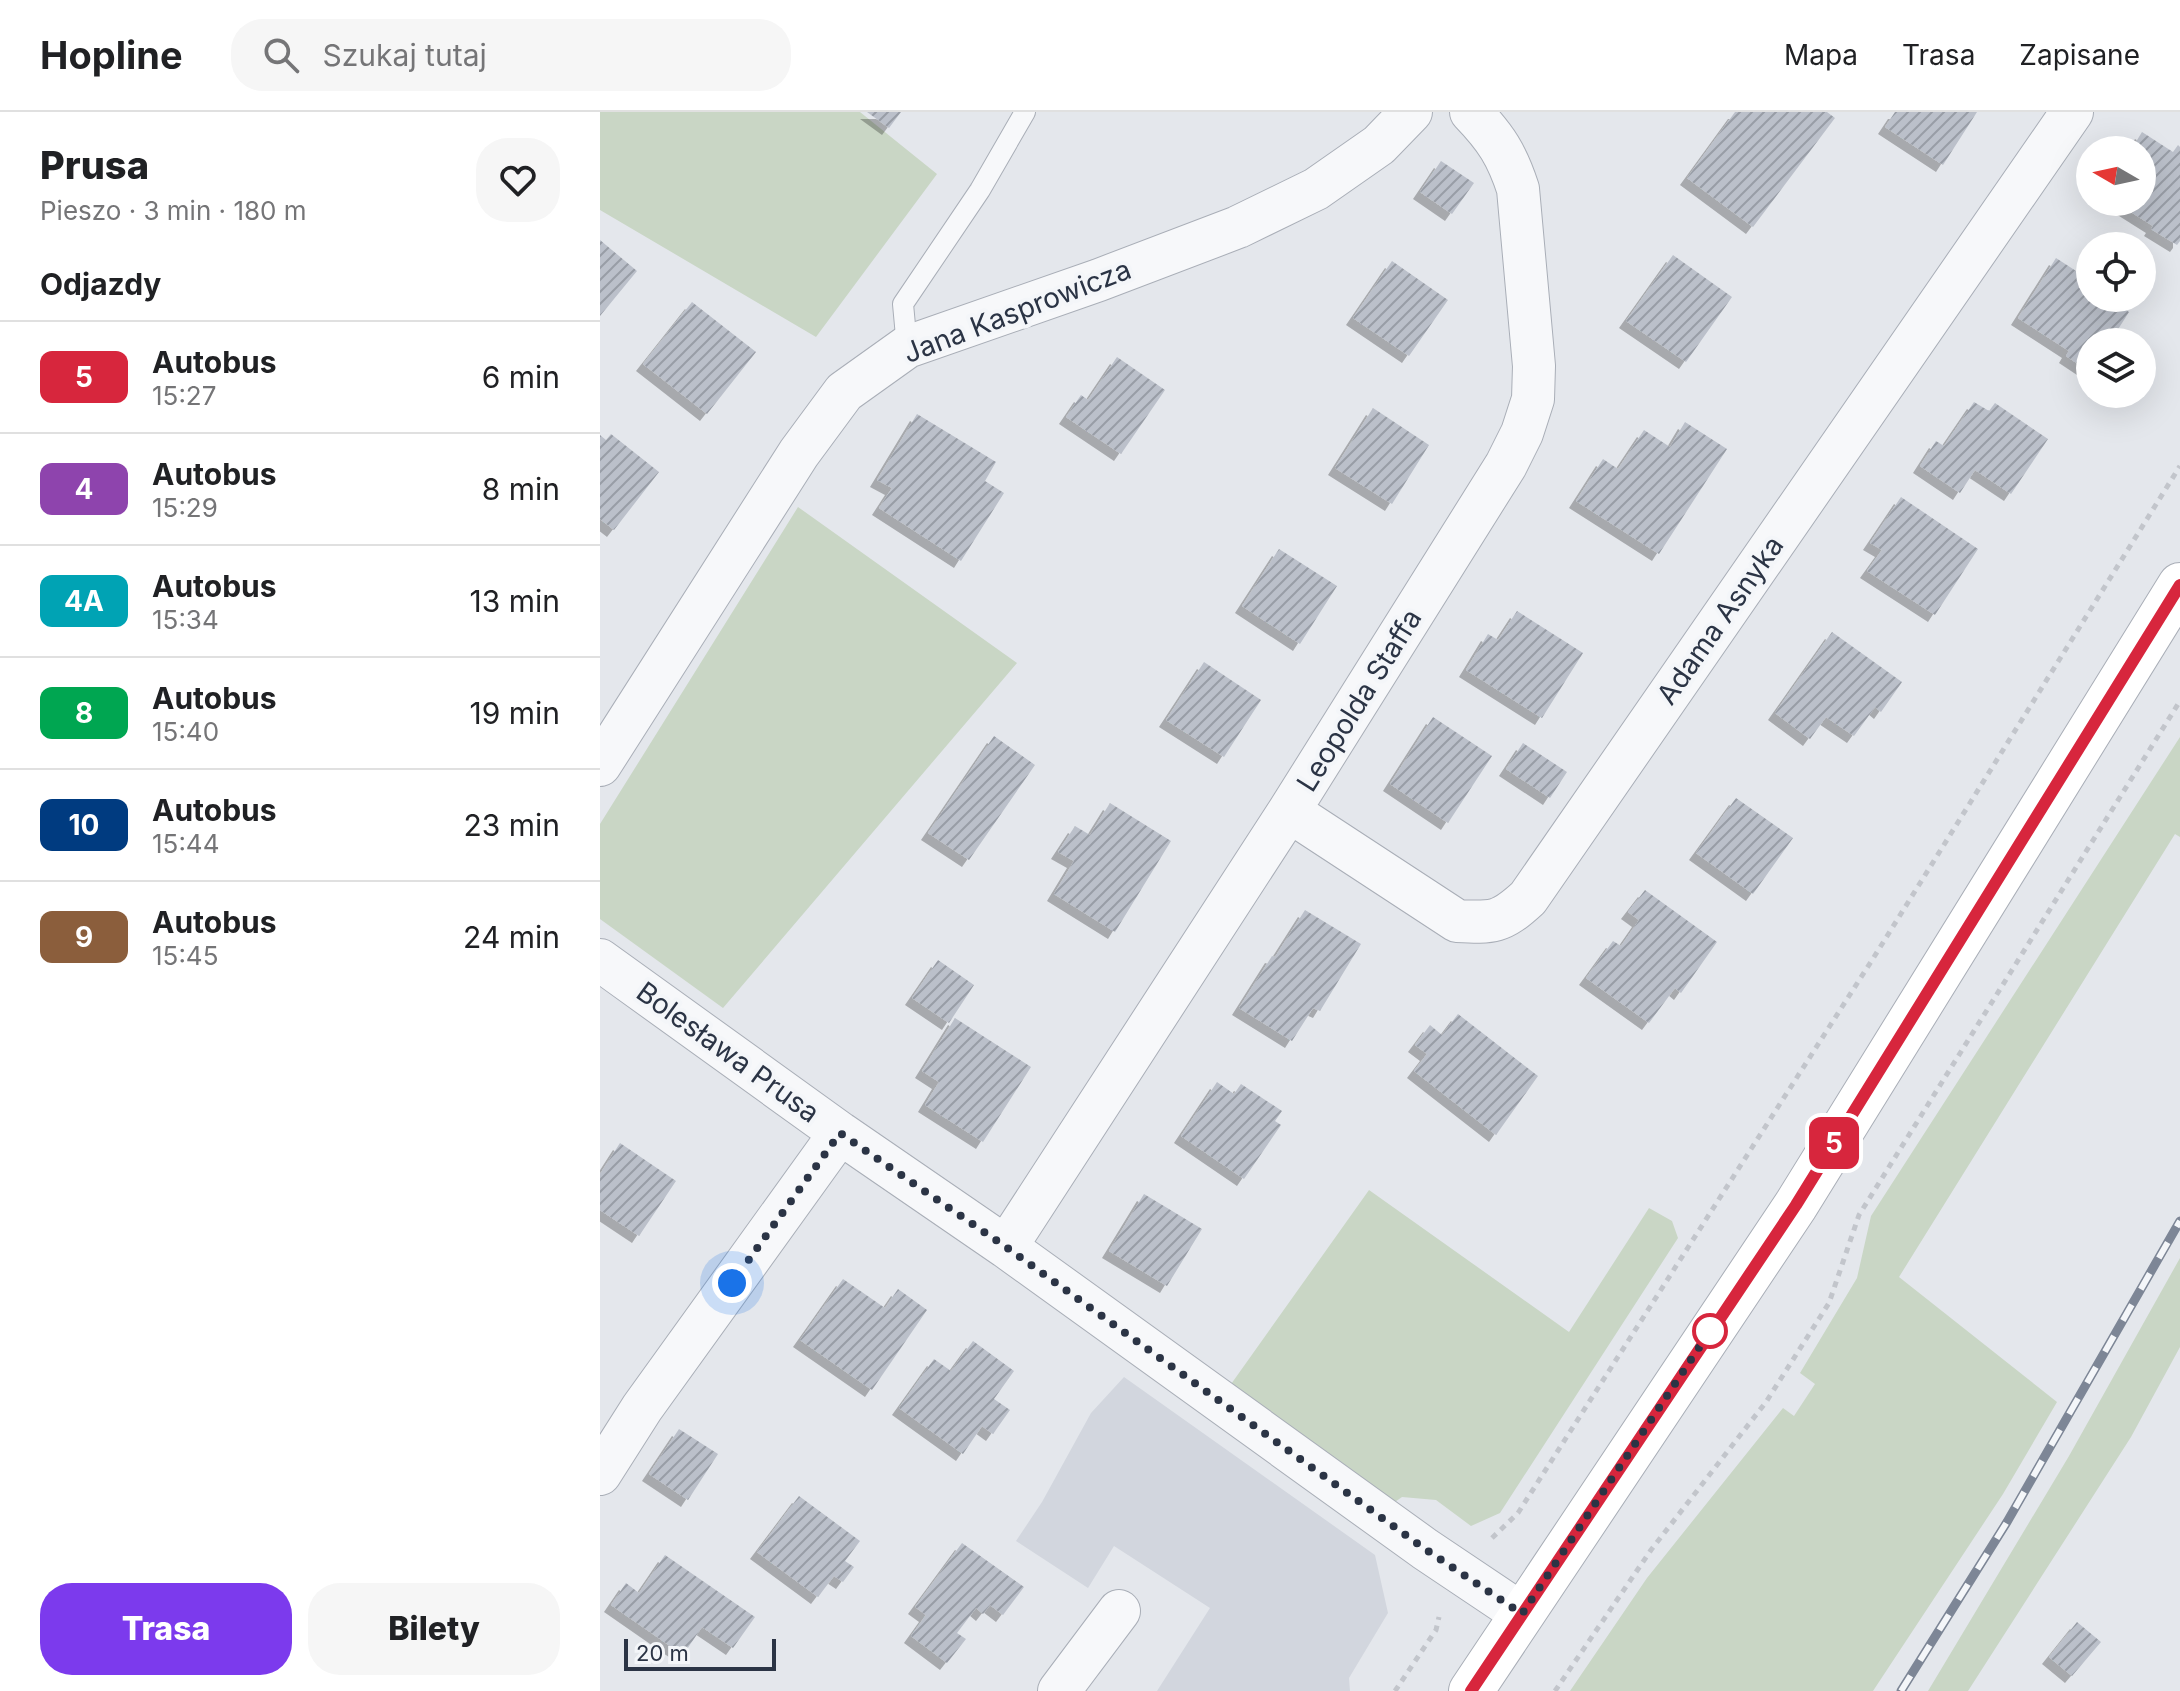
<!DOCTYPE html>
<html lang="pl">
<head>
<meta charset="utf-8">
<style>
  :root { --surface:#fff; --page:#f6f6f6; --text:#202124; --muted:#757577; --line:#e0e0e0; --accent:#7c3aed }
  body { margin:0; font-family:Inter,sans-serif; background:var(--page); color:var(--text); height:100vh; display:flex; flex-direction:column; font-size:30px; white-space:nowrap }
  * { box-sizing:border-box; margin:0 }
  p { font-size:26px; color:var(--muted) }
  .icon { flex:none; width:44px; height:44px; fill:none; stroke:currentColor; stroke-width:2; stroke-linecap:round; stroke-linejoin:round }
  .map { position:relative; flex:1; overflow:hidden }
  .drawer { display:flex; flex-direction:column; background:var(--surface); width:600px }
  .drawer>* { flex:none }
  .badge { padding:0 16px; border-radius:12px; font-size:28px; line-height:52px }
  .needle { width:52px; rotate:279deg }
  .buttons { position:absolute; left:1476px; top:24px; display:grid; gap:16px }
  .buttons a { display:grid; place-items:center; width:80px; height:80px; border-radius:50%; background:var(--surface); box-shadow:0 8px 32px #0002; font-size:40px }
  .scale { position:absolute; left:24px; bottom:20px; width:152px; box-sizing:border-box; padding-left:8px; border:4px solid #2b3445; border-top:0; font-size:22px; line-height:28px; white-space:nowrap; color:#2b3445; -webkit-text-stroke:6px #f4f6f9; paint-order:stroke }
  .you { position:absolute; width:40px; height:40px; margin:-20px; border:6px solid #fff; border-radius:50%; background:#1a73e8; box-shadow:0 0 0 12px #1a73e833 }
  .map>.badge { position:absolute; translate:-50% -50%; box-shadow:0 0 0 4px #fff }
  h2 { padding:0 40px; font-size:30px; line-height:72px }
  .round { display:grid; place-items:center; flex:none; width:84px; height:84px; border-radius:32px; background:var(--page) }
  .headline { display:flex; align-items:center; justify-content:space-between; height:136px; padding:0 40px }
  h1 { font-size:38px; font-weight:800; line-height:60px }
  .primary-button { display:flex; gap:16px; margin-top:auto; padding:16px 40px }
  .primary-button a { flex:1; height:92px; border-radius:32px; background:var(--accent); color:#fff; font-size:32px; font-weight:800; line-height:92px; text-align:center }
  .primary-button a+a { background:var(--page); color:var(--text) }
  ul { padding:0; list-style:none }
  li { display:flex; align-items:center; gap:24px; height:112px; padding:0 40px; border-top:2px solid var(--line) }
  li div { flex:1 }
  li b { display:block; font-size:30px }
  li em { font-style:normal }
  li .badge { min-width:88px; font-weight:700; text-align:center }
  header { display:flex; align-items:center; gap:48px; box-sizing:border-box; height:112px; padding:0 40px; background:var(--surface); border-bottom:2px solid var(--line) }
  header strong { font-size:38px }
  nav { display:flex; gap:44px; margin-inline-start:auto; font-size:28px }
  .search { width:560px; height:72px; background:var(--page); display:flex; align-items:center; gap:20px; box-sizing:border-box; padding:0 28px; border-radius:32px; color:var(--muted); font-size:30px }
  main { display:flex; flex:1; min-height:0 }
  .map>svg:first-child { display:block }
  .built { fill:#d2d6de }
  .green { fill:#c9d6c5 }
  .building { fill:url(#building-hatch); filter:url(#shadow) }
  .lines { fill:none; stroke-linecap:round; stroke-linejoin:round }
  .service-casing { stroke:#a9aeb7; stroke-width:22 }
  .minor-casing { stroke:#a9aeb7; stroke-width:44 }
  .secondary-casing { stroke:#a9aeb7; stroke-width:46 }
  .path { stroke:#c2c5cb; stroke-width:5; stroke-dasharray:6 6; stroke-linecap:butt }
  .service { stroke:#f7f8fa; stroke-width:20 }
  .minor { stroke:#f7f8fa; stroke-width:42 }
  .secondary { stroke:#fff; stroke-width:44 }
  .rail-casing { stroke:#7d8696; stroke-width:9 }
  .rail { stroke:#f4f6f9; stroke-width:6; stroke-dasharray:18; stroke-linecap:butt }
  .line-casing { stroke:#fff; stroke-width:18 }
  .line { stroke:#d7263d; stroke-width:12 }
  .walk { stroke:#2b3445; stroke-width:8; stroke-dasharray:0 14.4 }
  .stop-dot { fill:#fff; stroke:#d7263d; stroke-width:4 }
  .labels { text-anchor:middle; stroke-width:8; stroke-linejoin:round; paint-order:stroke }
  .street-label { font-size:28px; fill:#2b3445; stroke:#f4f6f9 }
</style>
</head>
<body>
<header>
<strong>Hopline</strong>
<div class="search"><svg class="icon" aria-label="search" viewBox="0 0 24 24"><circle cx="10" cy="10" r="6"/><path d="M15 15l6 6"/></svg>Szukaj tutaj</div>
<nav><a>Mapa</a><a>Trasa</a><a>Zapisane</a></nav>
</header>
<main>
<section class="drawer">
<div class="headline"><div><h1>Prusa</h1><p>Pieszo · 3 min · 180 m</p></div><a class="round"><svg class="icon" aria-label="heart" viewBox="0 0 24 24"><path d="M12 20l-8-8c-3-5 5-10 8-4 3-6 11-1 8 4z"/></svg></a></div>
<h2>Odjazdy</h2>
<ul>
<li><span class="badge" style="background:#d7263d;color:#fff">5</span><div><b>Autobus</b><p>15:27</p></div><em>6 min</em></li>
<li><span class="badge" style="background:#8e44ad;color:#fff">4</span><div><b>Autobus</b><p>15:29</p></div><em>8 min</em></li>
<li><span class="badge" style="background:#00a3b4;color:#fff">4A</span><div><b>Autobus</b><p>15:34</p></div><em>13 min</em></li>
<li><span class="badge" style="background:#00a651;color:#fff">8</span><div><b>Autobus</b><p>15:40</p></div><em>19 min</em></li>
<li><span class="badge" style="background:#003b80;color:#fff">10</span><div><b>Autobus</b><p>15:44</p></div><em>23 min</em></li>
<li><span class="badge" style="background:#8b5e3c;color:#fff">9</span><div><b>Autobus</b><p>15:45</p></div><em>24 min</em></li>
</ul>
<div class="primary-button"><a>Trasa</a><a>Bilety</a></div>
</section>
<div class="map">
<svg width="1580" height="1579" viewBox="0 0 1580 1579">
  <defs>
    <pattern id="building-hatch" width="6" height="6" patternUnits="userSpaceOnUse" patternTransform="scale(2)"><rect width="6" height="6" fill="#bbc0ca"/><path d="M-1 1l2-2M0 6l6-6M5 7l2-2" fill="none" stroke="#989da6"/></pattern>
    <filter id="shadow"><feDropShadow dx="-7" dy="7" stdDeviation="0" flood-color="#0004"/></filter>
  </defs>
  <rect width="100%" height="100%" fill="#e4e7ec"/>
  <path class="built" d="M524,1265L775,1443L788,1501L749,1566L750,1579H557L610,1496L514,1434L488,1476L416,1429L442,1390L491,1301Z"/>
  <path class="green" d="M0,0H260L337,62L216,225L0,98Z
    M198,395L417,551L123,896L0,807V712Z
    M1580,625V725L1575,722L1299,1165L1457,1290L1403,1382L1273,1579H970L1047,1466L1183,1296L1194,1304L1215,1272L1200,1261L1257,1166L1271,1104Z
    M769,1078L969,1220L1049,1096L1072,1109L1078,1126L900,1401L871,1414L836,1388L802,1385L792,1392L629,1275Z
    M1580,1146V1235L1531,1325L1368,1579H1328L1469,1344Z"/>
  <path class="building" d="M267,0H301L289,16Z
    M1135,0H1227L1235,6L1153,115L1087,66Z
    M1295,0H1377L1343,53L1285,15Z
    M1542,20L1573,40L1578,33L1580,35V129L1577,133L1551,117L1553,114L1515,90H1542V38H1531Z
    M841,49L874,71L852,102L820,80Z
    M0,128L37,159L0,204Z
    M1073,143L1132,185L1086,250L1026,209Z
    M1456,146L1490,168L1487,173L1490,174V186H1508L1529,200L1510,230H1490V260L1466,244L1469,239L1418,206Z
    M792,149L848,188L809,244L753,206Z
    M92,190L156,240L107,302L43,252Z
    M517,245L565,278L521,342L466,305L481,283L488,288Z
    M1374,290L1389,299L1395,291L1448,327L1411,382L1375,358L1360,381L1320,354L1336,329L1344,334Z
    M773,296L829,333L792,392L735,356Z
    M317,302L396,350L385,369L404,381L361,449L279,396L292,376L277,368Z
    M1085,310L1127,337L1059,442L976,389L1003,347L1018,357L1044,318L1070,335Z
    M11,322L59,360L14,418L0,407V323L6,328Z
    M1301,385L1378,437L1335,503L1267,459L1282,438L1270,431Z
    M679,437L737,474L700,532L642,494Z
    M917,499L983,541L942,606L866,558L888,522L898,528Z
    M1232,520L1302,570L1281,600L1275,595L1254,624L1226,605L1210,627L1175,601Z
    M604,550L661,588L624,645L566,608Z
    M833,605L892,644L848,711L790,672Z
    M394,624L435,653L369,748L328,721Z
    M923,631L967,660L950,686L906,657Z
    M1136,686L1193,726L1153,782L1096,741Z
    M510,691L571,729L515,820L454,782L474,749L458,740L475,714L490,723Z
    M1045,778L1117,830L1081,881L1075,876L1049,911L986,866L1013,829L1021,834L1039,808L1028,800Z
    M705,798L761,832L720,899L713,896L692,929L639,896L672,844L675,845Z
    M338,848L374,873L349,911L312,886Z
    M858,902L938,964L896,1023L814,959L827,942L815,933L830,913L842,923Z
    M355,906L431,955L383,1030L325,993L339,970L322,959Z
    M617,970L634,982L641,972L682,999L675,1009L681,1013L644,1067L581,1024Z
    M20,1031L76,1069L39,1124L0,1098V1062Z
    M544,1082L602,1117L567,1174L509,1139Z
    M243,1167L285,1196L298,1177L327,1198L272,1278L200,1228Z
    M373,1229L414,1259L394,1287L410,1298L393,1322L382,1314L363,1342L299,1296L334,1247L351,1259Z
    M79,1317L118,1342L88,1388L49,1362Z
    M199,1384L260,1429L245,1449L254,1455L243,1470L234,1464L218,1485L157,1440Z
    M362,1431L424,1475L403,1503L390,1493L383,1502L376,1496L357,1521L366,1527L347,1551L311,1524L326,1503L315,1495Z
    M65,1443L155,1505L133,1536L102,1515L83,1543L11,1493L26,1471L39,1481Z
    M1477,1510L1501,1530L1472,1564L1449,1545Z"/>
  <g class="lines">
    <defs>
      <path id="service" d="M307,235L303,192L380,78L425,0"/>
      <path id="minor" d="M0,653L199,341L244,280L307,235L499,168L638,115L716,77L779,33L811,0
        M689,699L857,809C893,811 901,811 928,786L1472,0
        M0,848L240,1021L406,1135L825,1437L922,1502
        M406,1135L689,699L906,353L922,321L933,287L934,254L918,77C907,43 896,26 871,0
        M0,1362L42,1296L240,1021
        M459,1579L519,1499"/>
      <path id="secondary" d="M871,1579L1196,1093L1580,473"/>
    </defs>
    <use href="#service" class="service-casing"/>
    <use href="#minor" class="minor-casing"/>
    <use href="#secondary" class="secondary-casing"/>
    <path class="path" d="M892,1426L918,1401L1274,845L1580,354
      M795,1579L836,1518L839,1505
      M955,1579L1051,1438L1166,1290L1229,1191L1259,1103L1580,589"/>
    <use href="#service" class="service"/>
    <use href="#minor" class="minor"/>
    <use href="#secondary" class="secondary"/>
    <defs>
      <path id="rail" d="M1301,1579L1407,1410L1580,1109"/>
    </defs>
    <use href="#rail" class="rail-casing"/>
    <use href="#rail" class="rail"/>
  </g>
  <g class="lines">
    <defs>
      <path id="line" d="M871,1579L1196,1093L1580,473"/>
    </defs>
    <use href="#line" class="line-casing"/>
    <use href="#line" class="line"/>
    <path class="walk" d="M132,1171L240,1021L406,1135L825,1437L922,1502L1110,1219"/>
  </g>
  <circle class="stop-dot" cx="1110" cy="1219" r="16"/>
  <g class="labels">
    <g class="street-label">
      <text transform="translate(417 199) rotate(-21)" y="10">Jana Kasprowicza</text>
      <text transform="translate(1120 508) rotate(-55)" y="10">Adama Asnyka</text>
      <text transform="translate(759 588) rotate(-58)" y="10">Leopolda Staffa</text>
      <text transform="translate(128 940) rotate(36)" y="10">Bolesława Prusa</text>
    </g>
  </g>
</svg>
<div class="buttons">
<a><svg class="needle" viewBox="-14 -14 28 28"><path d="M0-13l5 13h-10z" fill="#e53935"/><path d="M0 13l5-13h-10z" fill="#757577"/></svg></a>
<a><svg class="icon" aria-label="locate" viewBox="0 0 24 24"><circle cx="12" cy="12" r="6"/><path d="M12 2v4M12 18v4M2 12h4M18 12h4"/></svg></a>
<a><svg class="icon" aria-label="layers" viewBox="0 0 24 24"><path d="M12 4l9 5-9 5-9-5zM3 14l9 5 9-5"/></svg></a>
</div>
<div class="scale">20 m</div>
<div class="you" style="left:132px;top:1171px"></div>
<b class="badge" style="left:1234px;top:1031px;background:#d7263d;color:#fff">5</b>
</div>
</main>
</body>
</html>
